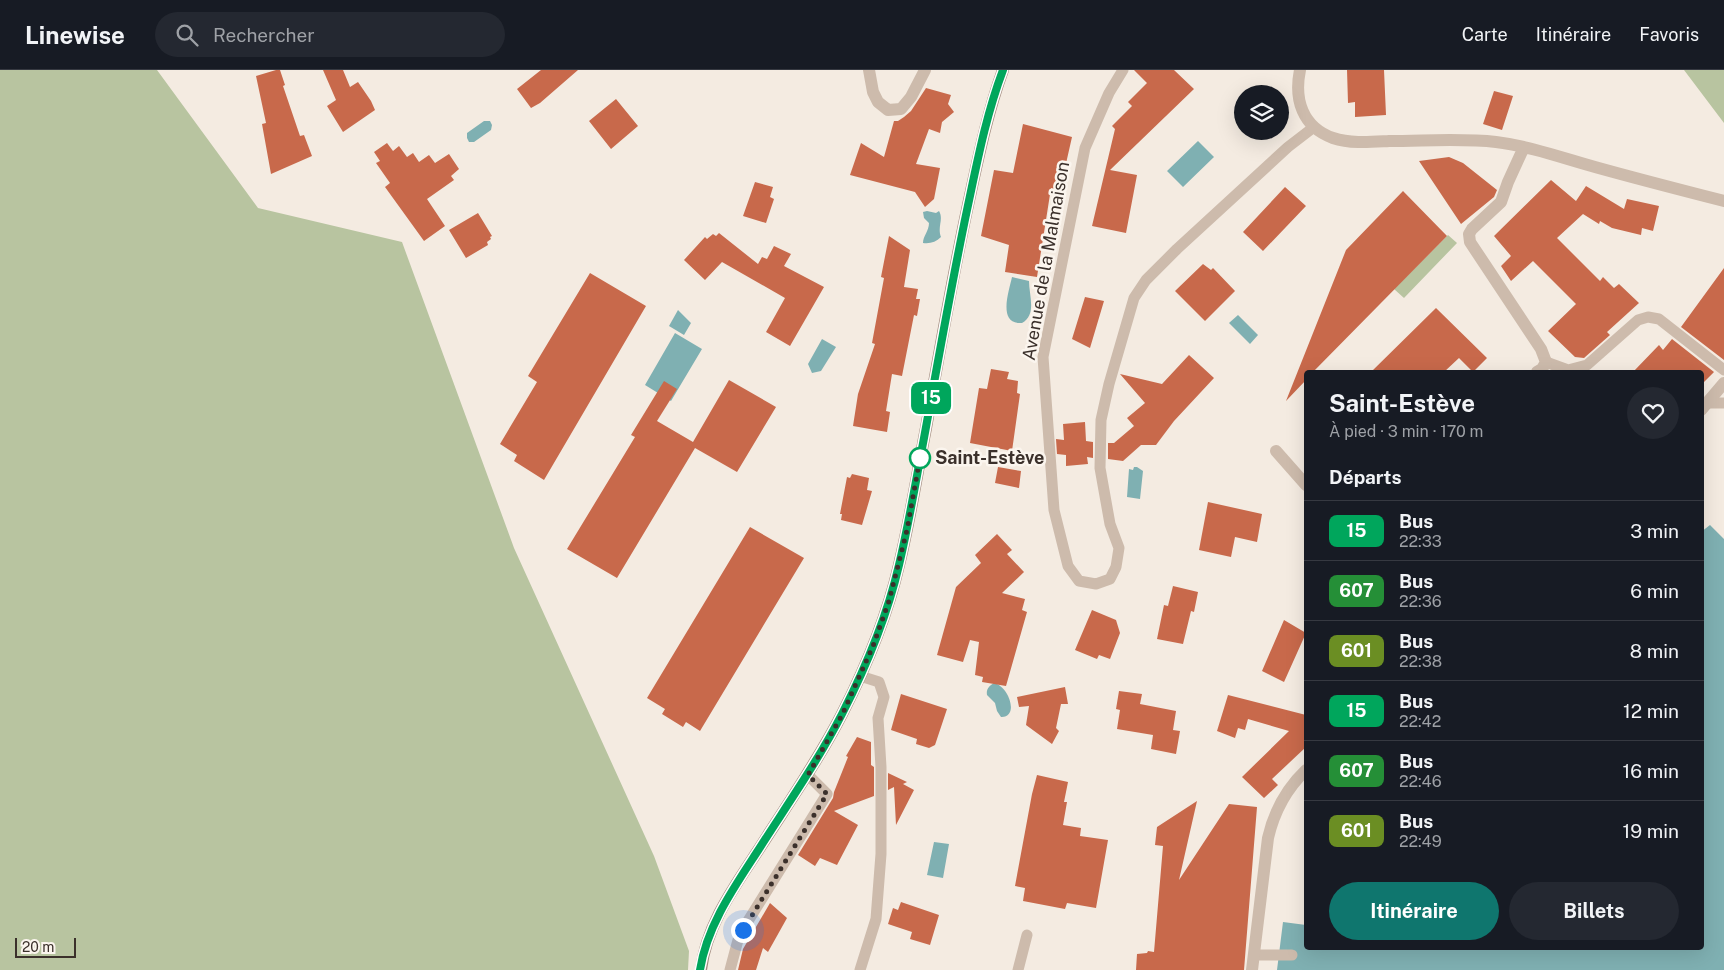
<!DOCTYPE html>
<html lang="fr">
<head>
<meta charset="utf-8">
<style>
  :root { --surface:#171b24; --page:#242831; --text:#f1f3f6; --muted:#9ea1a6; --line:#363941; --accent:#0f766e }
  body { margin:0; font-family:"Public Sans",sans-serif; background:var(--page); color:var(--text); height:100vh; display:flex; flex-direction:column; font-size:19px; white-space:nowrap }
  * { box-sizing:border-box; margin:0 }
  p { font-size:16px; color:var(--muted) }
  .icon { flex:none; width:28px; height:28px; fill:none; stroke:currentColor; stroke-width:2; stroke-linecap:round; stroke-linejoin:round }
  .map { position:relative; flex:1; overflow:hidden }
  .drawer { position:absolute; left:1304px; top:300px; width:400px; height:580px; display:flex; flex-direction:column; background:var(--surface); border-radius:5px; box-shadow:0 5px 20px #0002 }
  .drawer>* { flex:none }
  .badge { padding:0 10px; border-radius:8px; font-size:18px; line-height:32px }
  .buttons { position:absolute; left:1234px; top:15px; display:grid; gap:10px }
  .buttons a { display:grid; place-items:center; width:55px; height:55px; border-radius:50%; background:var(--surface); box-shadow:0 5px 20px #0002; font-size:25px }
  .scale { position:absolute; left:15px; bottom:12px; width:61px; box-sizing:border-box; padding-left:5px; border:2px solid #3b302b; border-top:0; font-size:14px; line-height:18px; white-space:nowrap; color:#3b302b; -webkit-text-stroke:4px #fbf5ee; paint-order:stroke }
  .you { position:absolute; width:25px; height:25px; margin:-12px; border:4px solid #fff; border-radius:50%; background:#1a73e8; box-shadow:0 0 0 8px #1a73e833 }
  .map>.badge { position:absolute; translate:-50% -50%; box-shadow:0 0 0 2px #fff }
  h2 { padding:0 25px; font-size:19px; line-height:45px }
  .round { display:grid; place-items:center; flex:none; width:52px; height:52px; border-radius:26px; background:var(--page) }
  .summary { display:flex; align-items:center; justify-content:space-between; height:85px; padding:0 25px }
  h1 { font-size:24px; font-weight:700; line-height:38px }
  .cta { display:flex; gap:10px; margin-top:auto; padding:10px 25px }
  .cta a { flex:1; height:58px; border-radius:30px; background:var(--accent); color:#fff; font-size:20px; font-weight:700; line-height:58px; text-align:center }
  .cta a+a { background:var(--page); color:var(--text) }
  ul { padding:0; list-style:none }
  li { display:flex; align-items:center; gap:15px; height:60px; padding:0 25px; border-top:1px solid var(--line) }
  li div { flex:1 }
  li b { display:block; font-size:19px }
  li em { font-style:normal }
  li .badge { min-width:55px; font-weight:700; text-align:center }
  header { display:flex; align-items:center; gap:30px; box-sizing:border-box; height:70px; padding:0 25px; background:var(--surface); border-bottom:1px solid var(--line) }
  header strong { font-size:24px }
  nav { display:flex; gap:28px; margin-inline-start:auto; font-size:18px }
  .search { width:350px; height:45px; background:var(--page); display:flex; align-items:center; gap:12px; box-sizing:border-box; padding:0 18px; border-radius:28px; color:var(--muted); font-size:19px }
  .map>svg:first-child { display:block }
  .green { fill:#b8c4a0 }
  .water { fill:#7fb0b2 }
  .building { fill:#c8694b }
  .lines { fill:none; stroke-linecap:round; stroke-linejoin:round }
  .lane { stroke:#cdbbac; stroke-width:11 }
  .street { stroke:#cdbbac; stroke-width:12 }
  .secondary { stroke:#a18a7d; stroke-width:12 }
  .line-casing { stroke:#fff; stroke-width:11 }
  .line { stroke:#00a65c; stroke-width:8 }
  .walk { stroke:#3b302b; stroke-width:5; stroke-dasharray:0 9 }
  .stop-dot { fill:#fff; stroke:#00a65c; stroke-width:2.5 }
  .labels { text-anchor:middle; stroke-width:5; stroke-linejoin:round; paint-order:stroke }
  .street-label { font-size:18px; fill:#3b302b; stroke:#fbf5ee }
  .stop-label { font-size:18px; font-weight:bold; fill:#3b302b; stroke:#fbf5ee; text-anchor:start }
</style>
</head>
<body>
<header>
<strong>Linewise</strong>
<div class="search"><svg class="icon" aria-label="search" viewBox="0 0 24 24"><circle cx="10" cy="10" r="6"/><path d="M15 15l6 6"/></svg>Rechercher</div>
<nav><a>Carte</a><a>Itinéraire</a><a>Favoris</a></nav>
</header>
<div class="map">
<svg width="1724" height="900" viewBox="0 0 1724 900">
  <rect width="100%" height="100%" fill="#f4ebe1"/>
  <path class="green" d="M0,0H157L258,138L402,172L514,478L654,786L689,881L688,900H0Z
    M1684,0H1724V53Z
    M1448,165L1457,173L1404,228L1394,219Z"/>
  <path class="water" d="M484,51H490L492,55L491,60L474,72H469L467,68V63Z
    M1198,71L1214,87L1183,117L1167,101Z
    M927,141L936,143L939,141C944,149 937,157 941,167C936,172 930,174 923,173C923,166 929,161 929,153L924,148L923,142Z
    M1012,207L1029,211C1029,225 1037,245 1022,253C997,255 1009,221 1012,207Z
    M678,240L691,253L684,265L669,256Z
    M1238,245L1258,265L1250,274L1229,253Z
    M675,263L702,279L671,331L645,315Z
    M822,269L836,277L821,301L812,303L808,294Z
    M1134,397H1137L1143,401L1140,429L1127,427L1129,399L1133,400Z
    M1710,455L1724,469V900H1277L1283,852L1306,855V878H1701V462Z
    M994,613C1010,617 1019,648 1001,647L997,641L995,633L987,625C986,619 989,616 994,613Z
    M934,772L949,774L943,808L927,805Z"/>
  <path class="building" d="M276,0H280L285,15L283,16L300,66L304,65L312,86L271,104L262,54L266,53L256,6Z
    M323,0H343L350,17L358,12L371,31L375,40L343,62L327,36L336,30Z
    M541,0H578L540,33L531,38L517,19Z
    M1134,0H1174L1194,19L1110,100L1137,105L1126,163L1092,156L1115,59L1112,56L1132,36L1128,32L1147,13Z
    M1347,0H1384L1386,45L1355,47V32L1348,33Z
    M926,18L951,25L948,34L954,42L942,52L940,63L929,59L916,94L940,98L934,129L925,137L915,122L850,105L861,73L884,87L894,51H898L904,47L911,41Z
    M1494,21L1513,26L1502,60L1483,54Z
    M616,29L638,56L611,79L589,51Z
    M1023,54L1072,67L1060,120L1051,118L1037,207L1005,202L1009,175L981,166L994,100L1013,103Z
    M387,73L393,81L399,76L407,87L413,83L419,92L429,85L435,93L449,84L459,99L451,106L454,110L427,129L445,156L424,171L385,117L390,113L376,93L380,91L374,82Z
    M1449,87L1463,93L1497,120L1494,127L1461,154L1419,91Z
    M1551,110L1576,131L1586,116L1624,139L1627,129L1659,136L1653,161L1642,158L1641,165L1612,158L1600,151L1599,154L1583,144L1557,168L1600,211L1603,207L1614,218L1619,214L1639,233L1607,262L1610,265L1584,288L1575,287L1548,261L1576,234L1533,191L1511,211L1501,196L1511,186L1494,166Z
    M755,112L773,117L770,127L774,129L766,153L743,146Z
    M1285,117L1306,136L1263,181L1243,162Z
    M1403,121L1447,166L1313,302H1306V310L1286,331L1346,180Z
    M478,143L492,166L490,167L491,169L487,172L488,175L466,188L449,160Z
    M719,163L758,194L762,187L767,189L774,176L791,184L784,196L824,217L790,276L766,262L785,228L722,192L705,210L684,190L705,167L707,169L713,164L716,166Z
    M889,166L910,180L904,217L918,219L916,229H920L917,246L914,245L902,306L892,304L886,341L890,342L887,362L853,356L858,324L875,274L872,273L884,208L881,207Z
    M1203,194L1211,200L1213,198L1235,221L1205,251L1175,221Z
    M1724,198V290L1681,257Z
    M590,203L646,236L544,410L514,391L517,385L500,374L537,312L528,306Z
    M1085,227L1104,231L1090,278L1072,269Z
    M1436,238L1487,288L1473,302L1459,288L1444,302H1371Z
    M1672,269L1714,302L1701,315V302H1633L1659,275L1663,280Z
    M1189,285L1214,308L1174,351L1156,375H1141L1123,391L1108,389V373H1114L1134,356L1127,348L1145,333L1120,304L1162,314Z
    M991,299L1009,302L1007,309L1018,311L1017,323L1020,324L1012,381L970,373L979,318L987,319Z
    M729,310L776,337L737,402L695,378L617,508L567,479L635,367L631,365L664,311L677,319L657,351L693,372Z
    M1085,352L1086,371L1093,372V388L1087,387L1088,394L1066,396V385L1057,384L1056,369L1064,370L1063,354Z
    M998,397L1021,401L1019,418L995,413Z
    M852,404L869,408L867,420L872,421L862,455L841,450L842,444H840L847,407L850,408Z
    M1208,432L1262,444L1257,472L1235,467L1231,487L1199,480Z
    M750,457L804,488L700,661L686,652L683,657L662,644L665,639L647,628Z
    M997,464L1012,480L1007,484L1024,502L1002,523L1025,529L1022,540L1027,542L1006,616L982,612L983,607L975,605L979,572L970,570L963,592L937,585L956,517L981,493L975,485Z
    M1173,516L1198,522L1194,542L1191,541L1183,574L1157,569L1164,535L1168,536Z
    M1092,540L1116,550L1120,563L1110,589L1099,585L1097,589L1075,580Z
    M1284,550L1306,563L1284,612L1262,601Z
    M1065,617L1068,634H1061L1056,658L1059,661L1052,674L1026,655L1029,636L1019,637L1017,627Z
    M1119,621L1142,624L1140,634L1176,641L1173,660L1180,661L1176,684L1151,679L1153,665L1117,659L1120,640L1116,639Z
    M901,624L947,639L935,675L929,678L916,674L917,669L891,660Z
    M1228,625L1306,645V677L1272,709L1278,715L1264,728L1242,707L1289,661L1248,649L1245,660L1238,658L1235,668L1217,661Z
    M857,667L871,672V695L874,697V726L834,741L858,755L837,795L820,788L815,796L798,785L833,728L834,722L848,687L846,686Z
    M888,703L907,712L903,714L914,720L896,755L894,717L888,720Z
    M1037,705L1068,712L1064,732H1067L1063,755L1081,758L1080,766L1108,770L1096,838L1067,833L1065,839L1023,831L1025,818L1015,816L1032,724Z
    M1197,731L1179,810L1229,734L1257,737L1244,900H1136L1137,884L1147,883L1148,881L1154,882L1163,776L1155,775L1157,757Z
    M901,832L939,845L930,875L910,869L912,862L888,854L893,838L898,840Z
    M770,833L787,848L768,882L763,878L756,900H738L743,879Z"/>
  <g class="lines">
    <path class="lane" d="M1123,0L1109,23L1085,78L1043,287L1054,440L1068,496L1079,511L1096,514L1110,509L1116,497L1119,478L1110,454L1100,398L1101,350L1109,314L1134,228L1146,210L1177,179L1288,77L1314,57
      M1546,292L1568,300L1587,295L1638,250L1648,247L1659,249L1724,300
      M1709,333H1724
      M860,606L879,612L884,627L878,648L881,697V784L876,849L860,900
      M1254,885H1292
      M730,900L738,870L748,851L827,724L808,705
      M1018,900L1027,865"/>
    <path class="street" d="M869,0L873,22L878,32L888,40L901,39L911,27L925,0
      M1300,0C1294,29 1302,57 1333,68C1351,74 1371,72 1389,71C1425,71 1461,68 1496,72C1529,76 1563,88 1595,97C1638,109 1681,120 1724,131
      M1524,77L1508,112L1501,132L1472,159L1469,164L1470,172L1541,279L1546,292L1542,299L1537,302
      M1701,340L1724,313
      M1276,381L1306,415
      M1252,900L1268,768C1274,742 1286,719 1306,700"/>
    <path class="secondary" d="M701,900C706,855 735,816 759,779C787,735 818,691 842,644C866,597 887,547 899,495C910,450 917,404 926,358C939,284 952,209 968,135C978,89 987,44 1003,0"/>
  </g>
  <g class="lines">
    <defs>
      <path id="line" d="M700,900C707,855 735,816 759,779C787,735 818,691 842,644C866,597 887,547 899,495C909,453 916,410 924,368C938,292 951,216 967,140C977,93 986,45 1003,0"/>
    </defs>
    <use href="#line" class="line-casing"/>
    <use href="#line" class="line"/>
    <path class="walk" d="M743,860L827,724L808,705L842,645L873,576L889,531L907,460L920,388"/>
  </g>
  <circle class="stop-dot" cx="920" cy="388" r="10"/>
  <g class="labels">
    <g class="street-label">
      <text transform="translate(1046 191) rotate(-80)" y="6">Avenue de la Malmaison</text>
    </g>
    <g class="stop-label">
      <text x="935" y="394">Saint-Estève</text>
    </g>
  </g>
</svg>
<div class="buttons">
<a><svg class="icon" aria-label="layers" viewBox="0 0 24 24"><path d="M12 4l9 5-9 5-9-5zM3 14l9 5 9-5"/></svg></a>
</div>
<div class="scale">20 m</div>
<div class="you" style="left:743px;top:860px"></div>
<b class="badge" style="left:931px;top:328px;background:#00a65c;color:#fff">15</b>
<section class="drawer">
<div class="summary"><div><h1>Saint-Estève</h1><p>À pied · 3 min · 170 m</p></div><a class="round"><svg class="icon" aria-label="heart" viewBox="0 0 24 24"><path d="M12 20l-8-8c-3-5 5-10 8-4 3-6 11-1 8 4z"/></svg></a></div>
<h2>Départs</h2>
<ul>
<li><span class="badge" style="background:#00a65c;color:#fff">15</span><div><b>Bus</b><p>22:33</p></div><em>3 min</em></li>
<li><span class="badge" style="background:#258f37;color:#fff">607</span><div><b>Bus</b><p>22:36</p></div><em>6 min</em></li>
<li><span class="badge" style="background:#6b8e23;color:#fff">601</span><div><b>Bus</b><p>22:38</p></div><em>8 min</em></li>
<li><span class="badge" style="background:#00a65c;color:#fff">15</span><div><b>Bus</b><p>22:42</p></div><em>12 min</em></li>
<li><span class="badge" style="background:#258f37;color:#fff">607</span><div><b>Bus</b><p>22:46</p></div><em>16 min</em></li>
<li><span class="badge" style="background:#6b8e23;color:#fff">601</span><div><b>Bus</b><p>22:49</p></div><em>19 min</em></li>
</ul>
<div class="cta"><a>Itinéraire</a><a>Billets</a></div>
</section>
</div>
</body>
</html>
